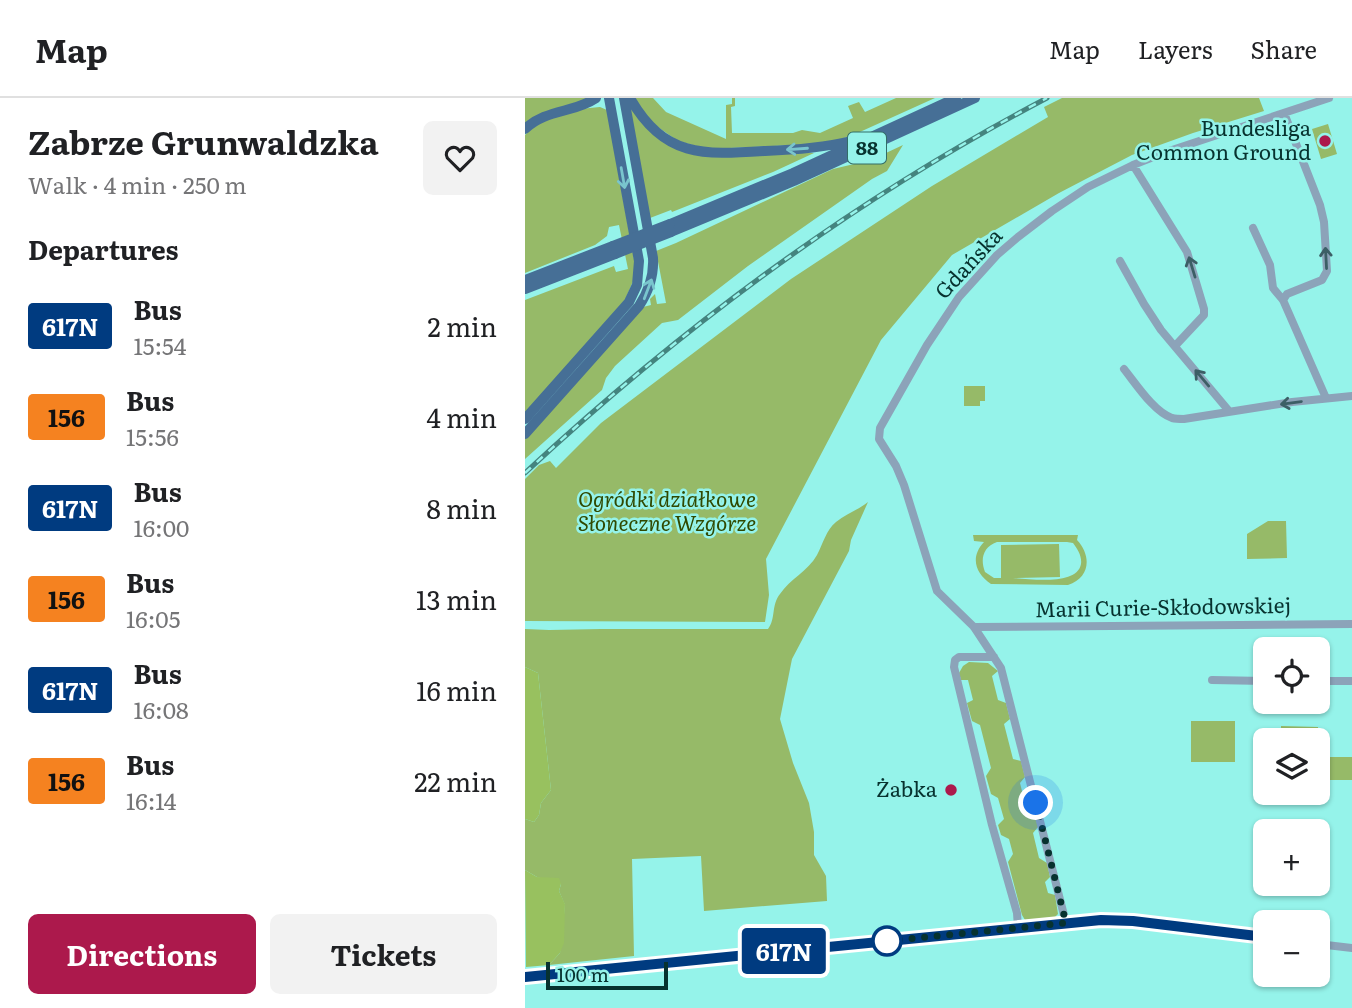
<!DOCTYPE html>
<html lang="en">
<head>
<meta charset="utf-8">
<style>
  :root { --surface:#fff; --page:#f2f2f2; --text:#202124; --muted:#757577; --line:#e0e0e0; --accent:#ac194c }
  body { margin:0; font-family:Literata,serif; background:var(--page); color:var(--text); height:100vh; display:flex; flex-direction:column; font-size:26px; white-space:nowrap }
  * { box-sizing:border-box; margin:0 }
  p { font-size:23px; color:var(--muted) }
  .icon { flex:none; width:38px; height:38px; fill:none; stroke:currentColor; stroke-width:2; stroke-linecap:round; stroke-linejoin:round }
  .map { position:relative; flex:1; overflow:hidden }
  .sheet { display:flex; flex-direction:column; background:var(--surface); width:525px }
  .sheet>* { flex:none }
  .badge { padding:0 14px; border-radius:5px; font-size:24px; line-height:46px }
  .fabs { position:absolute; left:728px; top:539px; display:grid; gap:14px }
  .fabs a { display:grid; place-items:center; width:77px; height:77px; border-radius:10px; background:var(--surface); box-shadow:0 2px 5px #0004; font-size:35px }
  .scale { position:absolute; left:21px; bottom:18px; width:122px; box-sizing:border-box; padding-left:7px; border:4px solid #07322f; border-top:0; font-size:19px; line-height:24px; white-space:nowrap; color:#07322f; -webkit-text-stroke:5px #95f3ea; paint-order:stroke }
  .you { position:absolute; width:35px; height:35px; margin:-18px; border:5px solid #fff; border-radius:50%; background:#1a73e8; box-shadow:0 0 0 10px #1a73e833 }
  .map>.badge { position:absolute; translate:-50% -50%; box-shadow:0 0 0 4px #fff }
  h2 { padding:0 28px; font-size:26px; line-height:63px }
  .round { display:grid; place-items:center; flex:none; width:74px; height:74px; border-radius:10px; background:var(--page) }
  .head { display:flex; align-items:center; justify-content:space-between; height:119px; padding:0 28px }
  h1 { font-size:33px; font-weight:700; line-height:52px }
  .cta { display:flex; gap:14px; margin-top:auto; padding:14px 28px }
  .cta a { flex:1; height:80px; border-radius:10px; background:var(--accent); color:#fff; font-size:28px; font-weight:700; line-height:80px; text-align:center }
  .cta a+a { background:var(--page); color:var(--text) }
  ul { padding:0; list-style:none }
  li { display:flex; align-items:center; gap:21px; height:91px; padding:0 28px }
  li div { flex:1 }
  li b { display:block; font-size:26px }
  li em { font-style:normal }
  li .badge { min-width:77px; font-weight:700; text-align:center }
  header { display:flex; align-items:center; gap:42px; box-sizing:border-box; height:98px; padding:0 35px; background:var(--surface); border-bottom:2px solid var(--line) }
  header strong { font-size:33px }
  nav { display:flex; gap:38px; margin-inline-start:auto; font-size:24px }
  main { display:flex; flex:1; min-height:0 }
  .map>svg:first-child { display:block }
  .green { fill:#96ba68; fill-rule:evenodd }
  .forest { fill:#98c15f }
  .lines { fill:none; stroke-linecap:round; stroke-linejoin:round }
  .minor { stroke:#8ca3b9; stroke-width:8 }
  .major { stroke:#466f96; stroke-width:10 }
  .rail-casing { stroke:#44847f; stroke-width:5 }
  .rail { stroke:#95f3ea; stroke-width:2.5; stroke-dasharray:8; stroke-linecap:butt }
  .major-bridge { stroke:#466f96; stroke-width:10 }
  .oneway { stroke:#79c5cd }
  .oneway2 { stroke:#3c5f66 }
  .line-casing { stroke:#fff; stroke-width:16 }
  .line { stroke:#003b80; stroke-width:10 }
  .walk { stroke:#07322f; stroke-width:7; stroke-dasharray:0 12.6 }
  .poi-dot { fill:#ac194c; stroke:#95f3ea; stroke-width:2.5 }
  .stop-dot { fill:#fff; stroke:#003b80; stroke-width:3.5 }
  .labels { text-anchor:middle; stroke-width:5; stroke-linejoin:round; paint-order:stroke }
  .shield { fill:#95f3ea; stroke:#326c67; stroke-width:2 }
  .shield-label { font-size:19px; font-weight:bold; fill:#07322f }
  .poi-label { font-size:21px; fill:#07322f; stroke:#95f3ea; text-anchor:end }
  .street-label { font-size:21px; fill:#07322f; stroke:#95f3ea }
  .park-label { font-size:21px; font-style:italic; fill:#304900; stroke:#95f3ea }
</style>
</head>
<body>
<header>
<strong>Map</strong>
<nav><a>Map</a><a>Layers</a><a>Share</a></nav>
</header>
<main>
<section class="sheet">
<div class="head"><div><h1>Zabrze Grunwaldzka</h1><p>Walk · 4 min · 250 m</p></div><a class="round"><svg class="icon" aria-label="heart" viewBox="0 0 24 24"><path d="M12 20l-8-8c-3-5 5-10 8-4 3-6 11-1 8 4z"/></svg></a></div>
<h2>Departures</h2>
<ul>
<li><span class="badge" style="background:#003b80;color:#fff">617N</span><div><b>Bus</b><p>15:54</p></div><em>2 min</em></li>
<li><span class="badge" style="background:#f58220;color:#111">156</span><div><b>Bus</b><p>15:56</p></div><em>4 min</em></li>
<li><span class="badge" style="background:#003b80;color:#fff">617N</span><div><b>Bus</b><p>16:00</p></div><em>8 min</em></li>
<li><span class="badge" style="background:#f58220;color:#111">156</span><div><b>Bus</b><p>16:05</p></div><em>13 min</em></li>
<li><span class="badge" style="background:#003b80;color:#fff">617N</span><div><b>Bus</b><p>16:08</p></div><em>16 min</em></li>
<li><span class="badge" style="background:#f58220;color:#111">156</span><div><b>Bus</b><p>16:14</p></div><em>22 min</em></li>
</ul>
<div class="cta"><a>Directions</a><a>Tickets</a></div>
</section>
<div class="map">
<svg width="827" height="910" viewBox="0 0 827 910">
  <rect width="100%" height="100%" fill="#95f3ea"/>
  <path class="green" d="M0,0H65L0,26Z
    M109,0H128L141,14L201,41V7L207,6V0H210V8L206,9L207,35H268L277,32L295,35L328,20L323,8L334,4L340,14L371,0H410L337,33L314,42L294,46L182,51L153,43L127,25Z
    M537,0H734L739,13L668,35L607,57L534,95L427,157L356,242L241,461L244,497L240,524L0,523V381L14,367L25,363L31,370L76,325L266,181L407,88L523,19L519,9Z
    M75,9L82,12L109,161V181L100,202L0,315V202L89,168L91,174L103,171L94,127L84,129L82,138L70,147L0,175V37C19,17 48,11 75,9Z
    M105,10L148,49L289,55L248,74L147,114L146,112L125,120Z
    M803,26L812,56L796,61L787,31Z
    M378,47L362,73L347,81L223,168L153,222L137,225L90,268L81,280L77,292L0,361V341L118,209L126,207L125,201L130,196L132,206L141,205L131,153L151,145L308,71L346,62Z
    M439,288H460V303H455V308H439Z
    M343,404L326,442L324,453L267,561L255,621L268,665L284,705L289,734V757L301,778L302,803L179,813L176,758L107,761L109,858L24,867L35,855L40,807L34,793L36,786L12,779L0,772V721L9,724L14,717L16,705L26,692L13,575L0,569V531L24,532L76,531H243C251,521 246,507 255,496C265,481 283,473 292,457C298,446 301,432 311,424C321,416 333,412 343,404Z
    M743,423H761L762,460L722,461V436Z
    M448,437H553L552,442C567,458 565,480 543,487L466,486C450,475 445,459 459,444L449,443ZM472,444H542L548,445C553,452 557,458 556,466C552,488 505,481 488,480L535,479L534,446L476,447V480H469L460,474C455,461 458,449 472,444Z
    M444,564L463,565L473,573L467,578L473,602L481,605L485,621L479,626L488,661L496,663L500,679L495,685L502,713L510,717L513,729L508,735L514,760L522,765L525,779L520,784L523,795L530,797L533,816L529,820L503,822H500L497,817L483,764L488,756L484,741L476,737L473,727L479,721L473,700L466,696L461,678L466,670L455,627L447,623L442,605L448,602L443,582H436L434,575L438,568Z
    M666,623H710V664H666Z
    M756,628L793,629V655V642H756Z
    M793,659H827V682H793Z
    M755,695H792V705L755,704Z"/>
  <path class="forest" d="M0,569L13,575L26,692L16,705L14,717L9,724L0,721Z
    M0,772L12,779L34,780L36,786L34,793L40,806L39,845L35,855L24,867L1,869Z"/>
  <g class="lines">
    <path class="minor" d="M608,67L662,154L679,211V217L650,248
      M728,130L745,167L748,190L758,202L801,300
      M595,163L619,206L636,232L704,313
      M758,202L762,196L797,182L802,173L799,124L795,107L759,15
      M599,271C611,286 629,314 647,320C651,321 655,321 659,321L767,304L827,298
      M449,529L827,526
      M469,559H434L430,562L429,569L467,727L492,815L493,830
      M687,582L740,583
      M793,583H827
      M541,825L476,570L449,529L412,493L379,387L371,368L354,341L355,330L402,247L434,199L472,157L493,139L527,113L563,89L608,67L641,54L804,0
      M793,846L827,850
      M0,879L576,822L608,823L740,839"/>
    <path class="major" d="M105,0C139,60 179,57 240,53C270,52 297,50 326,43
      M0,31C21,11 49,15 71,0
      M145,126L268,75L431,0
      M146,134L269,83L450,0
      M0,182L88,148
      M0,191L90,156
      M0,321L104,204L112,187L114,163L84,0
      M0,336L114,208C124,193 129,178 128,160L99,0"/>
    <defs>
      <path id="rail" d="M0,375C157,229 331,100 522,0"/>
    </defs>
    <use href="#rail" class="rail-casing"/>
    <use href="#rail" class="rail"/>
    <path class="major-bridge" d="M88,148L145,126
      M90,156L146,134"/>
  </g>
  <defs><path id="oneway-shaft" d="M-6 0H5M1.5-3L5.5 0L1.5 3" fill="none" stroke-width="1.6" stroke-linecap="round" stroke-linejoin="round" transform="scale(1.75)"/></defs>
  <g class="oneway">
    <use href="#oneway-shaft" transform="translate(272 51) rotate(176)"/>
    <use href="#oneway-shaft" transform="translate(98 80) rotate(80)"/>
    <use href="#oneway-shaft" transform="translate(123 191) rotate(-69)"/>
  </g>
  <g class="oneway2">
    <use href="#oneway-shaft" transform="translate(801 160) rotate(-93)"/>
    <use href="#oneway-shaft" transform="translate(667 169) rotate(-107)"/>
    <use href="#oneway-shaft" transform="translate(677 280) rotate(-130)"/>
    <use href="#oneway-shaft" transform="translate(766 305) rotate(172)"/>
  </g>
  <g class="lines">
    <defs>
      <path id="line" d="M0,879L576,822L608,823L740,839"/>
    </defs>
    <use href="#line" class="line-casing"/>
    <use href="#line" class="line"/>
    <path class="walk" d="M362,843L541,825L511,705"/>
  </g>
  <g class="poi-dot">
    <circle cx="800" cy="43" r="7"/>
    <circle cx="426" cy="692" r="7"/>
  </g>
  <circle class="stop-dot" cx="362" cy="843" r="14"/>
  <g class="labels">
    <rect class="shield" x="323" y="34.5" width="38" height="31" rx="5"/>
    <g class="shield-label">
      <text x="342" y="57">88</text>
    </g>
    <g class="poi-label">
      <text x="786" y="38">Bundesliga<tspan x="786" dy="24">Common Ground</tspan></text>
      <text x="412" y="699">Żabka</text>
    </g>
    <g class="street-label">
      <text transform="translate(444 166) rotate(-47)" y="7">Gdańska</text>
      <text transform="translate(638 510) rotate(-1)" y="7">Marii Curie-Skłodowskiej</text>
    </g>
    <g class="park-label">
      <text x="142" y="409">Ogródki działkowe<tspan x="142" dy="24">Słoneczne Wzgórze</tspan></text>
    </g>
  </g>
</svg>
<div class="fabs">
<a><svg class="icon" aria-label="locate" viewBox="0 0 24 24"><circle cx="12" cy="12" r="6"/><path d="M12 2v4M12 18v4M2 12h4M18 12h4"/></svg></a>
<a><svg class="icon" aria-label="layers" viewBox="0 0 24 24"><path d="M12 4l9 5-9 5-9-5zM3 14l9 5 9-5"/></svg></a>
<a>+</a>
<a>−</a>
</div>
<div class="scale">100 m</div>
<div class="you" style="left:511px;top:705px"></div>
<b class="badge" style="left:259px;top:853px;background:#003b80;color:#fff">617N</b>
</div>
</main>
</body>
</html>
